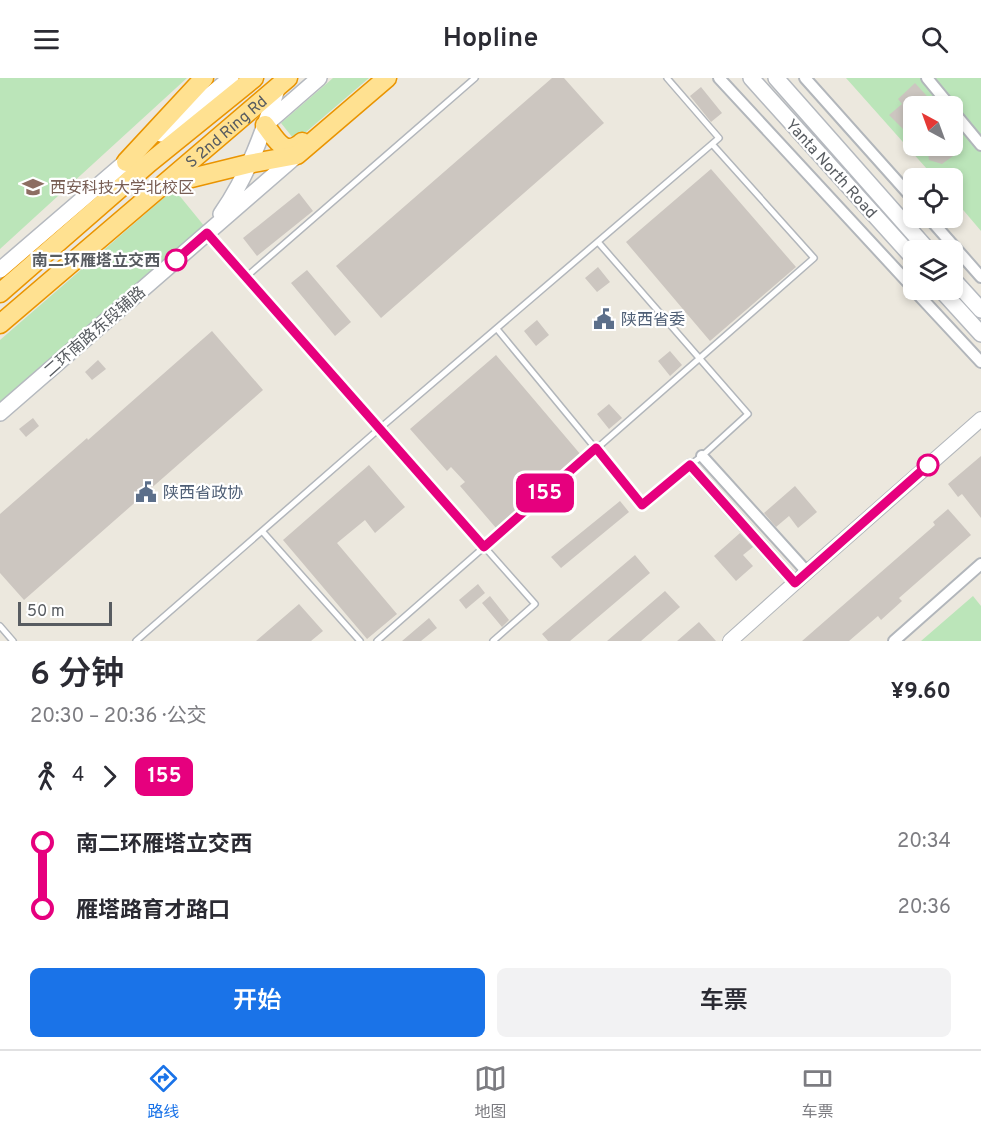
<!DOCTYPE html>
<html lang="zh">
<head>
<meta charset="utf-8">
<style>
  :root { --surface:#fff; --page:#f2f2f3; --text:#2b2b33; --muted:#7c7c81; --line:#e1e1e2; --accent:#1a73e8 }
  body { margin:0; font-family:Overpass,"Noto Sans SC",sans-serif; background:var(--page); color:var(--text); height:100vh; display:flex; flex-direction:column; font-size:22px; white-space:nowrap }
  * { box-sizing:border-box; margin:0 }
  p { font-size:20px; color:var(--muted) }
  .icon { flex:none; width:33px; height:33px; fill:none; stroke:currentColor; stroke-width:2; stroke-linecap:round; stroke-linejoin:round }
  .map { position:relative; height:563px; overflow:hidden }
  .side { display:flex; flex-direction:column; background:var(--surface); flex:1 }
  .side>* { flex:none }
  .badge { padding:0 12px; border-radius:9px; font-size:21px; line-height:39px }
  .needle { width:39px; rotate:319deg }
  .fabs { position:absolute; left:903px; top:18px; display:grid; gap:12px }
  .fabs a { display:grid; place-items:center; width:60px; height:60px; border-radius:9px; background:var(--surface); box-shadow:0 3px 9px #0003; font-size:30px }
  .scale { position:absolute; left:18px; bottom:15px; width:94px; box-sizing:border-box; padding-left:6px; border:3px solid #585c61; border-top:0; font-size:16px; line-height:21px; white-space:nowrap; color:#585c61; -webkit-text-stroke:4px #fff; paint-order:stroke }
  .map>.badge { position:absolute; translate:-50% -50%; box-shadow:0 0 0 3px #fff }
  .legs { display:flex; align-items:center; gap:9px; height:66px; padding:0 30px; font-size:20px }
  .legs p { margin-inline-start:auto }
  .overview { display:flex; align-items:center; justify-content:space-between; height:102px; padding:0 30px }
  h1 { font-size:33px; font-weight:600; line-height:45px }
  .action { display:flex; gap:12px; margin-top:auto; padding:12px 30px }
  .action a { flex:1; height:69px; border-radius:9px; background:var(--accent); color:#fff; font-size:24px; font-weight:600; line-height:69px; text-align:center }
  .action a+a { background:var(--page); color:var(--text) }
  ul { padding:0 30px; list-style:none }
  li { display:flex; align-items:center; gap:21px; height:66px; font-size:22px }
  li i { display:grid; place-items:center; width:9px; height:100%; margin:0 8px; background:currentColor }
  li i::after { content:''; width:15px; height:15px; margin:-8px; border:4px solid; border-radius:50%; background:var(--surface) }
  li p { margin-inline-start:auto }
  li:first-child i { background:linear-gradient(#0000 50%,currentColor 0) }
  li:last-child i { background:linear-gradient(currentColor 50%,#0000 0) }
  header { display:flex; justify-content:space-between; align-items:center; height:78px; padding:0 30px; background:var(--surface); font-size:27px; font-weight:600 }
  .tabs { display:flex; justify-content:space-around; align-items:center; height:84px; border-top:2px solid var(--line); background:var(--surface); font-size:16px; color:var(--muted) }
  .tabs a { display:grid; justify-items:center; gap:3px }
  .tabs .current { color:var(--accent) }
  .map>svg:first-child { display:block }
  .green { fill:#bbe5b9; fill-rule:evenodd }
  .building { fill:#ccc6c0 }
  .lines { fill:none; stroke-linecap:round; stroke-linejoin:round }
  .service-casing { stroke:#b2b6bb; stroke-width:8 }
  .minor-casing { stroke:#b2b6bb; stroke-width:14 }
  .tertiary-casing { stroke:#b2b6bb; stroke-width:16 }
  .secondary-casing { stroke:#b5b9bf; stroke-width:18 }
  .trunk-casing { stroke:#ea9400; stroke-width:21 }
  .service { stroke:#fff; stroke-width:5 }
  .minor { stroke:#fff; stroke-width:10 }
  .tertiary { stroke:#fff; stroke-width:14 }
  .secondary { stroke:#fff; stroke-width:15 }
  .trunk { stroke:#ffe191; stroke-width:18 }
  .line-1-casing { stroke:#fff; stroke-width:14 }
  .line-1 { stroke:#e6007e; stroke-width:9 }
  .stop-1-dot { fill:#fff; stroke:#e6007e; stroke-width:3 }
  .labels { text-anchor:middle; stroke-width:4.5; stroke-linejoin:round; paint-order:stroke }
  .street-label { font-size:16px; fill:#585c61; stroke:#fff }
  .education-label { font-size:16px; fill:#785e54; stroke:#fff; text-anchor:start }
  .stop-label { font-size:16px; font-weight:bold; fill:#585c61; stroke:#fff; text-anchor:end }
  .service-label { font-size:16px; fill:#4e5e75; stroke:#fff; text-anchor:start }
</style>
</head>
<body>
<header><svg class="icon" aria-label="menu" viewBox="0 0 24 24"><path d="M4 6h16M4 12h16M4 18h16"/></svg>Hopline<svg class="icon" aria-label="search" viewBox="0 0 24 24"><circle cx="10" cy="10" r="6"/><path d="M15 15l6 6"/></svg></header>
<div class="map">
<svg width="981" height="563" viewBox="0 0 981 563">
  <rect width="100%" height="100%" fill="#ece8de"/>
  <path class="green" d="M0,0H187L0,171Z
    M333,0H369L299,60H293L281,45Z
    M846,0H981V153L953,120L952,100H935ZM914,28H952V68H914Z
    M174,111L205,149L0,324V262Z
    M973,518L981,528V563H921Z"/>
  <path class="building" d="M552,0H564L604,45L381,240L336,188Z
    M915,5L936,28H914V49L907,55L889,37L902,26L898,21Z
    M701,9L722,35L711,44L690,18Z
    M927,68H951L953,78L942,86L929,82Z
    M711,91L796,189L710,263L626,164Z
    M299,115L313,133L257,178L243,160Z
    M598,189L610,204L597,214L585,200Z
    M307,192L351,244L335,258L291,205Z
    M537,242L549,257L536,268L524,253Z
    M212,253L263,312L24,522L0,495V436L87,360L88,362Z
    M670,273L682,287L670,298L658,283Z
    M496,277L581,377L496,450L460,408L465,404L451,389L447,393L410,351Z
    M98,282L106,291L92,302L85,294Z
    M609,326L622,340L609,351L597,336Z
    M33,340L39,348L26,359L19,351Z
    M981,378V440L962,416L958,419L948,406Z
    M369,387L405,429L375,455L365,442L337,465L397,536L367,561L283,462Z
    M795,408L817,434L798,450L789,438L776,449L764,435Z
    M620,423L629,434L561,490L551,479Z
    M948,431L971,457L899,520L902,523L881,542L878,538L849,563H802L935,447L933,444Z
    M740,455L753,469L743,477L753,488L736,503L714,478Z
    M635,477L650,495L570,563H548L542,556Z
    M478,506L485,515L466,531L459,522Z
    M665,513L680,529L641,563H607Z
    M490,518L509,542L502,549L482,525Z
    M299,526L323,553L311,563H256Z
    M429,540L437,550L421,563H402Z
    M699,544L716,563H677Z"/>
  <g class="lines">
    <defs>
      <path id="service" d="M667,0L719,60L712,66
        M208,157L535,526L493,563
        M246,199L475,0
        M497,251L642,427L690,387L702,378L748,336L598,164
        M262,453L360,563
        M0,548L13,563
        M136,563L379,351L712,66L814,180L377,563"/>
      <path id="minor" d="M719,0L914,211
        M805,0L914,122
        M927,0L950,28
        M952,32L981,67
        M929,140L981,199
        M914,212L981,284
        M702,378L807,494
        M690,387L795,505
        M894,563L981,486"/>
      <path id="tertiary" d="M730,563L807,494L981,341"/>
      <path id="secondary" d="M751,0L914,181
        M776,0L928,172
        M265,47L319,0
        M161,56L231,0
        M221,136C248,98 264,52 278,8
        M0,192L135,76
        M952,200L981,232
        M941,212L981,256
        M0,335L297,77"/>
      <g id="trunk">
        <path d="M265,47C276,61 284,80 302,64"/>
        <path d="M126,84L204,0"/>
        <path d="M167,106L248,86L297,77L387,0"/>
        <path d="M0,215L149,85L254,0"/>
        <path id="s1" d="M0,246L288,0"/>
      </g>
    </defs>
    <use href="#service" class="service-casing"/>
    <use href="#minor" class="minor-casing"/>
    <use href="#tertiary" class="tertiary-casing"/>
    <use href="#secondary" class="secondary-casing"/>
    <use href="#trunk" class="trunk-casing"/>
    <use href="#service" class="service"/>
    <use href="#minor" class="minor"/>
    <use href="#tertiary" class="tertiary"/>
    <use href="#secondary" class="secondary"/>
    <use href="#trunk" class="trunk"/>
  </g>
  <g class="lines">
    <defs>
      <path id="line-1" d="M176,182L207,155L484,469L596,370L642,427L690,387L795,505L928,387"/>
    </defs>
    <use href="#line-1" class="line-1-casing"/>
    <use href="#line-1" class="line-1"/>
  </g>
  <defs>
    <symbol id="university-bare" viewBox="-9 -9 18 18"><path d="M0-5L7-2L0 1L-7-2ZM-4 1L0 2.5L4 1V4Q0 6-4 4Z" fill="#8d6e63" stroke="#fff" stroke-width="2.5" paint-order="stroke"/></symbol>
    <symbol id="civic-bare" viewBox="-9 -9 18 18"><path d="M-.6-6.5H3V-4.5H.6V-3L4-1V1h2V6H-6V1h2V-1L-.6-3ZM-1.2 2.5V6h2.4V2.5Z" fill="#5c6f8a" stroke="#fff" stroke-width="2.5" paint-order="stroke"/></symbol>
  </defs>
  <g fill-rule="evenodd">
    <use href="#university-bare" x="18" y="94" width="30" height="30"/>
    <use href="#civic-bare" x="589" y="226" width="30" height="30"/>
    <use href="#civic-bare" x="131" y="399" width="30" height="30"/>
  </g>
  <g class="stop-1-dot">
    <circle cx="176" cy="182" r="10"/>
    <circle cx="928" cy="387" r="10"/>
  </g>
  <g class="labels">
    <g class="street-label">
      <text dy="6" stroke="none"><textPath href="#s1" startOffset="297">S 2nd Ring Rd</textPath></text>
      <text transform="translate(832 90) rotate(48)" y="6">Yanta North Road</text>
      <text transform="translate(94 253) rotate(-41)" y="6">二环南路东段辅路</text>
    </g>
    <g class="education-label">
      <text x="50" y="115">西安科技大学北校区</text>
    </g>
    <g class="stop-label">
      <text x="160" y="188">南二环雁塔立交西</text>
    </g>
    <g class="service-label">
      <text x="621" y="247">陕西省委</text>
      <text x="163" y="420">陕西省政协</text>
    </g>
  </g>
</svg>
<div class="fabs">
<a><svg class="needle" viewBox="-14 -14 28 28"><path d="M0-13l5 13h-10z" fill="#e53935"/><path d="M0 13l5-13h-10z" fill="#7c7c81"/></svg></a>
<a><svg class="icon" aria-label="locate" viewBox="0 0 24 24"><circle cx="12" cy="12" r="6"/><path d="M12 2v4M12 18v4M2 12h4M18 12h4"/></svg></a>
<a><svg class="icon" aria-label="layers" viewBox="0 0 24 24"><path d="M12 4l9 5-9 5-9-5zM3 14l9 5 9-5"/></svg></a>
</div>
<div class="scale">50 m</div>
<b class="badge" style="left:545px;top:415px;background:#e6007e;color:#fff">155</b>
</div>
<section class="side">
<div class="overview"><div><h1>6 分钟</h1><p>20:30 – 20:36 · 公交</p></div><b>¥9.60</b></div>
<div class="legs"><svg class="icon" aria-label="walk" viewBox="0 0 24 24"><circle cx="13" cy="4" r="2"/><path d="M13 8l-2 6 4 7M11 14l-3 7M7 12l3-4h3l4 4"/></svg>4<svg class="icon" aria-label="forward" viewBox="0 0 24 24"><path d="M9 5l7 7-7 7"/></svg><b class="badge" style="background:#e6007e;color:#fff">155</b></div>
<ul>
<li><i style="color:#e6007e"></i><b>南二环雁塔立交西</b><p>20:34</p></li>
<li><i style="color:#e6007e"></i><b>雁塔路育才路口</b><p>20:36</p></li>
</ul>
<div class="action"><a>开始</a><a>车票</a></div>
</section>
<nav class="tabs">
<a class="current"><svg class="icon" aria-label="directions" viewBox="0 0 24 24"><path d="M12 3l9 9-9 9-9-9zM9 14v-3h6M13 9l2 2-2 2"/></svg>路线</a>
<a><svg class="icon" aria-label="map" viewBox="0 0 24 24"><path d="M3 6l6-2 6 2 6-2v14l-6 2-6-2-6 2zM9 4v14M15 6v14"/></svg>地图</a>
<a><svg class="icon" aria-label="tickets" viewBox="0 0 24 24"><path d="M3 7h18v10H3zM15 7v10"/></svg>车票</a>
</nav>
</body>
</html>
